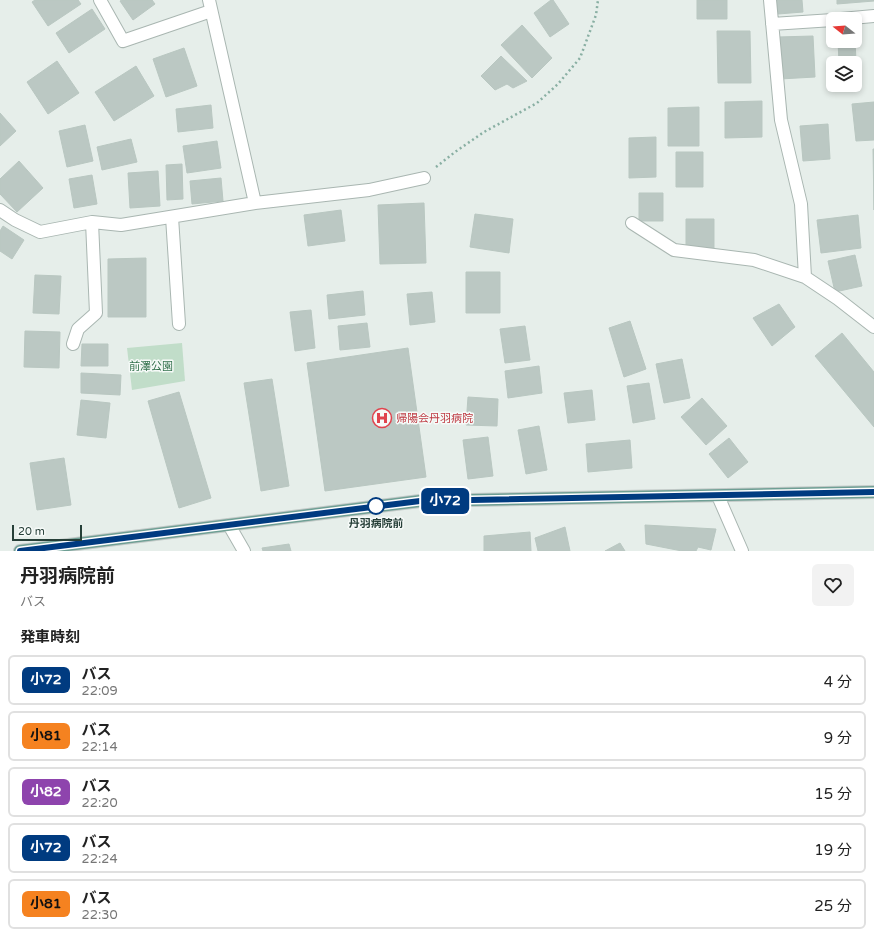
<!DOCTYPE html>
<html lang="ja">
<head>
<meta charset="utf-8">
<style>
  :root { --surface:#fff; --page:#f2f2f2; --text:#222; --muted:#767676; --line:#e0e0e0 }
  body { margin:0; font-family:"Varela Round","Noto Sans JP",sans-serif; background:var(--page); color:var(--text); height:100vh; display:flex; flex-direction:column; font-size:15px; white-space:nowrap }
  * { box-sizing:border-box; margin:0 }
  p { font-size:13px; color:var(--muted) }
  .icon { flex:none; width:22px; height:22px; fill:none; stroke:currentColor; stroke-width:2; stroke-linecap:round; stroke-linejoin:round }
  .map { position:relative; height:551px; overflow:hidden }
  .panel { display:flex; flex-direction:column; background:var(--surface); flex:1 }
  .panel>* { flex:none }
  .badge { padding:0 8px; border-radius:6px; font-size:14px; line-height:26px }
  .needle { width:26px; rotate:287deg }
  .buttons { position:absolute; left:826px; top:12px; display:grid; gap:8px }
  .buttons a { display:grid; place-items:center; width:36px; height:36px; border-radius:6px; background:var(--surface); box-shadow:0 2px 6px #0003; font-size:20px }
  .scale { position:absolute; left:12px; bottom:10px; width:70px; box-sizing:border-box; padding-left:4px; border:2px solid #263f38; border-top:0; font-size:11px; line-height:14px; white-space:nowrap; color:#263f38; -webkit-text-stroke:3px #f6faf8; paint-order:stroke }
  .map>.badge { position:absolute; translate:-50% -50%; box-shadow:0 0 0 2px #fff }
  h2 { padding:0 20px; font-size:15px; line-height:36px }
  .round { display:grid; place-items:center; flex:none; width:42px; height:42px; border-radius:6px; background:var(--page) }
  .headline { display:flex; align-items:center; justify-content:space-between; height:68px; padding:0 20px }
  h1 { font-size:19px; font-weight:700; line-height:30px }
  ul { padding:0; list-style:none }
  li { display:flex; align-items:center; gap:12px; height:50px; margin:0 8px 6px; padding:0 12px; border:2px solid var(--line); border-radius:6px }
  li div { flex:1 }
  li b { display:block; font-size:15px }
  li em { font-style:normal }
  li .badge { min-width:44px; font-weight:700; text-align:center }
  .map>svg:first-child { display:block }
  .green { fill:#c1ddc9 }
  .building { fill:#bbc8c3; stroke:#b9c7c1 }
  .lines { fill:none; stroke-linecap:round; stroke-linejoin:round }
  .minor-casing { stroke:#a9b6b1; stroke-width:14 }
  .major-casing { stroke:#c2c9c7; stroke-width:14 }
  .path { stroke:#89afa3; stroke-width:2.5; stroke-dasharray:2 3; stroke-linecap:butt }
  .minor { stroke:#fff; stroke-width:12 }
  .major { stroke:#6e9f94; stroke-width:12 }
  .line-casing { stroke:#fff; stroke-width:9 }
  .line { stroke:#003b80; stroke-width:6 }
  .stop-dot { fill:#fff; stroke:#003b80; stroke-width:2 }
  .labels { text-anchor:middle; stroke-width:3; stroke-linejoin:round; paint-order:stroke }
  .park-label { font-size:11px; fill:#33724d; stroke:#f6faf8 }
  .health-label { font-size:11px; fill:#be3a42; stroke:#f6faf8; text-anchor:start }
  .stop-label { font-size:11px; font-weight:bold; fill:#263f38; stroke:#f6faf8 }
</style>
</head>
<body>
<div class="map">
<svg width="874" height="551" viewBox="0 0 874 551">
  <rect width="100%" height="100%" fill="#e6eeea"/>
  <path class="green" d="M182,343L185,381L132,390L127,348Z"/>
  <path class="building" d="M35,0H78L81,4L48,26L32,2Z
    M122,0H152L155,4L133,20L120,1Z
    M551,0H553L569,24L550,37L534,13Z
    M697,0H727V19H697Z
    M776,0H802L803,12L778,14Z
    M837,0H874V1L837,4Z
    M92,9L105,29L69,53L56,33Z
    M522,25L552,58L532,78L501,45Z
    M717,31H750L751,83H718Z
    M813,36L815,77L780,79L778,37Z
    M855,39L857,85H855V63H839L838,41H855Z
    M184,48L197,86L166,97L153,59Z
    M501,56L527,81L513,88L507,84L495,90L481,76Z
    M57,61L79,93L48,114L27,82Z
    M136,66L154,96L114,121L95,92Z
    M762,101V137L725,138V102Z
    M874,102V140L856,141L852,104Z
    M211,105L213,128L178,132L176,109Z
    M699,107V146H668V108Z
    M0,113L16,131L0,146Z
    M828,124L830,159L803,161L800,126Z
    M85,125L93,161L67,167L59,131Z
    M656,137V177L629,178V138Z
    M131,139L137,162L102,170L97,147Z
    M217,141L221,168L187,173L183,146Z
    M873,149H874V210Z
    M676,152H703V187H676Z
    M19,161L43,188L17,212L0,194V179Z
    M182,164L183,199L167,200L166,165Z
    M158,171L160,206L130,208L128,173Z
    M92,175L97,204L74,208L69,179Z
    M221,178L223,201L192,204L190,181Z
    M639,193H663V221H639Z
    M424,203L426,263L380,264L378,205Z
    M341,210L345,241L308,246L304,215Z
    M475,214L513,219L509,253L470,247Z
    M858,215L861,248L821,253L817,220Z
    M686,219H714V248H686Z
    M3,226L24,240L12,259L0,251V231Z
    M855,255L862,286L835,292L828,261Z
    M146,258V317H108V259Z
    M466,272H500V313H466Z
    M35,275L61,276L59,314L33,313Z
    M363,291L365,315L329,319L327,295Z
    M432,292L435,322L410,325L407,294Z
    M779,304L795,327L772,346L753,318Z
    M311,310L315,348L295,351L290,312Z
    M630,321L646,369L624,377L609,328Z
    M367,323L370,347L340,350L338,326Z
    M525,326L530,360L505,363L500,329Z
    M25,331L60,332L59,368L24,367Z
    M842,333L874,372V427L815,356Z
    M82,344H108V366H81Z
    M408,348L426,477L325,491L307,363Z
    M682,359L690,398L664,403L656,364Z
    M539,366L542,393L508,398L505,371Z
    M81,373L121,375L120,395L81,393Z
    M272,379L289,486L261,491L244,383Z
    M649,383L655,419L633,423L627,386Z
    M592,390L595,420L568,423L564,393Z
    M179,392L211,498L179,508L148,401Z
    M468,397L498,399L497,426L466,425Z
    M702,398L727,426L706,445L681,417Z
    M81,400L110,403L106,438L77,435Z
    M539,426L547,470L526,474L518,430Z
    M488,437L493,476L468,479L463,440Z
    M729,438L748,462L728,478L709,454Z
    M630,440L632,468L588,472L586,444Z
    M64,458L71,505L37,510L30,463Z
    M645,525L716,529L711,550L698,547L696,551H682L646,544Z
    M565,527L570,551H538L535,538Z
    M530,532L531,551H484V536Z
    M620,543L625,551H605Z
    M289,544L291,551H263L262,548Z"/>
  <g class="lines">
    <defs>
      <path id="minor" d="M100,0L123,41L211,11
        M209,0L255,203
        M770,0L781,120L801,204L805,277
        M841,19L874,16
        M772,24L833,20
        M0,210L15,220L40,232L92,222L121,225L255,203L369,190L424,178
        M172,217L179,324
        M632,223L674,250L754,260L805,277L838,299L874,327
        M73,344L78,329L96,313L92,222
        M718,496L742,551
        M229,525L244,551"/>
      <path id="major" d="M20,551L420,501L874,492"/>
    </defs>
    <use href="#minor" class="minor-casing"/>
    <use href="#major" class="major-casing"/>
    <path class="path" d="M436,167L455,152L484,132L537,103L558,84L580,58L596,15L598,0"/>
    <use href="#minor" class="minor"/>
    <use href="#major" class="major"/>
  </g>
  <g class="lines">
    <defs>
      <path id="line" d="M20,551L420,501L874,492"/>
    </defs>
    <use href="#line" class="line-casing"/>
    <use href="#line" class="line"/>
  </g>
  <defs>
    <symbol id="hospital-ring" viewBox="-11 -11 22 22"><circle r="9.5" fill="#f6faf8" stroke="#e0444e" stroke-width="1.5"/><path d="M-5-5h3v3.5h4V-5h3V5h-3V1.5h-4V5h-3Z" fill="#e0444e"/></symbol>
  </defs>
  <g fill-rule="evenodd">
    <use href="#hospital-ring" x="371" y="407" width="22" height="22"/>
  </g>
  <circle class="stop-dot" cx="376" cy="506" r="8"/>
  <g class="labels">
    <g class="park-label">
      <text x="151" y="370">前澤公園</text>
    </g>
    <g class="health-label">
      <text x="396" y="422">帰陽会丹羽病院</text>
    </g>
    <g class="stop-label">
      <text x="376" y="527">丹羽病院前</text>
    </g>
  </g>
</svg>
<div class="buttons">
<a><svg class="needle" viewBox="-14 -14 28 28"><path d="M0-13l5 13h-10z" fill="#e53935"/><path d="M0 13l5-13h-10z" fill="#767676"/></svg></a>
<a><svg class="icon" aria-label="layers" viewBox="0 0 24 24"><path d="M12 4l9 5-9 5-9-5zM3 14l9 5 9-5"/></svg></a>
</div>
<div class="scale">20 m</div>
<b class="badge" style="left:445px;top:501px;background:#003b80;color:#fff">小72</b>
</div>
<section class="panel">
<div class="headline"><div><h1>丹羽病院前</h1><p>バス</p></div><a class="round"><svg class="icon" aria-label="heart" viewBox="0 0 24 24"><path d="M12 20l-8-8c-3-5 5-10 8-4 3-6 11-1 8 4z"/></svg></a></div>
<h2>発車時刻</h2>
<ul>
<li><span class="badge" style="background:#003b80;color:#fff">小72</span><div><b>バス</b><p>22:09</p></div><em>4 分</em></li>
<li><span class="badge" style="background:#f58220;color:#111">小81</span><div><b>バス</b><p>22:14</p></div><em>9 分</em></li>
<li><span class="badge" style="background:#8e44ad;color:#fff">小82</span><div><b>バス</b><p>22:20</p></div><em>15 分</em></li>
<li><span class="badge" style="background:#003b80;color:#fff">小72</span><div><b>バス</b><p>22:24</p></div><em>19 分</em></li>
<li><span class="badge" style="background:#f58220;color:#111">小81</span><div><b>バス</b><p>22:30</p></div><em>25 分</em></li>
</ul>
</section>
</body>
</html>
